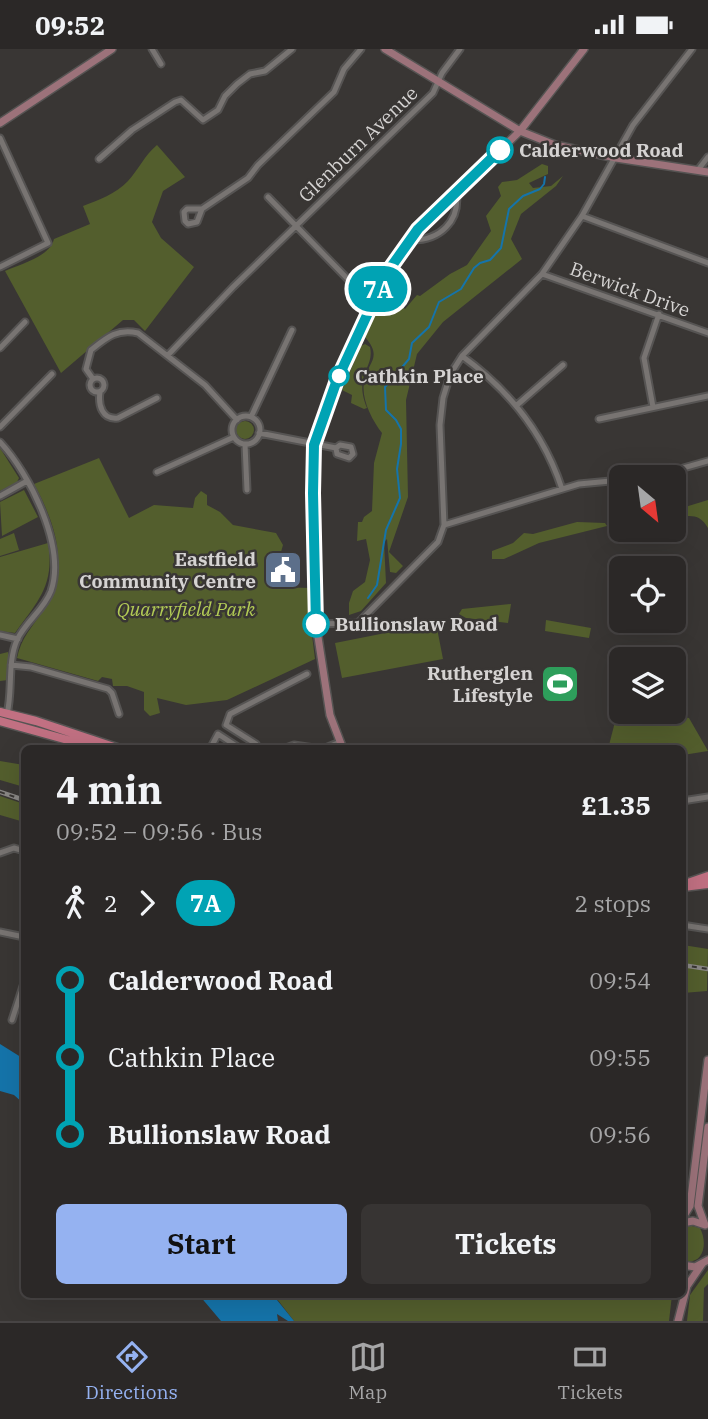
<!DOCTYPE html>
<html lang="en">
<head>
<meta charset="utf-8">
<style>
  :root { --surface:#2b2827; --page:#373433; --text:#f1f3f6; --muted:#a6a6a7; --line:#474444; --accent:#95b2f1 }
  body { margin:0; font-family:"IBM Plex Serif",serif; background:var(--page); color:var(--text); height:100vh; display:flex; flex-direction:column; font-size:26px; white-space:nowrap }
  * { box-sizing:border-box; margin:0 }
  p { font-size:23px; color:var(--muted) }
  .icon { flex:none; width:38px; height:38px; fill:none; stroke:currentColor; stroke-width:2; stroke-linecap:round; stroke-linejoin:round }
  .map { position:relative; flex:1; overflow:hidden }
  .panel { position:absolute; left:21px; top:696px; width:665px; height:553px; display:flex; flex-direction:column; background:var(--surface); border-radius:10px; box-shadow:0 7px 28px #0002,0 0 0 2px var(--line) }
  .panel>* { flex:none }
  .badge { padding:0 14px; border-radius:23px; font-size:24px; line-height:46px }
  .needle { width:46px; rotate:151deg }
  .fabs { position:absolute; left:609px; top:416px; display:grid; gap:14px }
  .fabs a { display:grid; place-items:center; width:77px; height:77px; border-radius:10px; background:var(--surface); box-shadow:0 7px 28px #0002,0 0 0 2px var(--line); font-size:35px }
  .map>.badge { position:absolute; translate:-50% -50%; box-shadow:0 0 0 4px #fff }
  .legs { display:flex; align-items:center; gap:10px; height:77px; padding:0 35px; font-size:23px }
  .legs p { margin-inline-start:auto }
  .overview { display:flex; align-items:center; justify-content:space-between; height:119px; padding:0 35px }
  h1 { font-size:38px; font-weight:700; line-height:52px }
  .cta { display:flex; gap:14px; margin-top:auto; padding:14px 35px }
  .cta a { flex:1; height:80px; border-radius:10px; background:var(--accent); color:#111; font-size:28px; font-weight:700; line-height:80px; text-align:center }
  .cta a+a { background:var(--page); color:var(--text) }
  ul { padding:0 35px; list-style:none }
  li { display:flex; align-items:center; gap:24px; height:77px; font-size:26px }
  li i { display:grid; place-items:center; width:10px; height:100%; margin:0 9px; background:currentColor }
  li i::after { content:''; width:18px; height:18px; margin:-9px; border:5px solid; border-radius:50%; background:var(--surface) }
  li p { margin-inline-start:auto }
  li:first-child i { background:linear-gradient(#0000 50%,currentColor 0) }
  li:last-child i { background:linear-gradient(currentColor 50%,#0000 0) }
  .status { display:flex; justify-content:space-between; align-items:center; height:49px; padding:0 35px; background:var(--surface); direction:ltr }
  .status svg { height:19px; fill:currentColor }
  .tab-bar { display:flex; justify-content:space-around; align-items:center; height:98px; border-top:2px solid var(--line); background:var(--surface); font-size:19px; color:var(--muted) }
  .tab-bar a { display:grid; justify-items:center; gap:4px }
  .tab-bar .on { color:var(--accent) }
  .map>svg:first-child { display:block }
  .green { fill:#535e2d }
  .water { fill:#1574aa }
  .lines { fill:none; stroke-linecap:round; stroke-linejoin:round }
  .stream { stroke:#1574aa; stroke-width:2 }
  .street-casing { stroke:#565453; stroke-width:9 }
  .secondary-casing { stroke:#565453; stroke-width:10 }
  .primary-casing { stroke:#565453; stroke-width:11 }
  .street { stroke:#787472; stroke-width:5 }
  .secondary { stroke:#9c727a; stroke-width:7 }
  .primary { stroke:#c17082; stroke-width:8 }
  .rail-casing { stroke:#898785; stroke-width:4.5 }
  .rail { stroke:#393634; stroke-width:2; stroke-dasharray:5; stroke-linecap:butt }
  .line-1-casing { stroke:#fff; stroke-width:16 }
  .line-1 { stroke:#00a3b4; stroke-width:10 }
  .stop-1-dot { fill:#fff; stroke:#00a3b4; stroke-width:3.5 }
  .labels { text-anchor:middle; stroke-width:5; stroke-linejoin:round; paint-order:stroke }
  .street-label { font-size:19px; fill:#d5d3d2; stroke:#393634 }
  .stop-label { font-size:19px; font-weight:bold; fill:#d5d3d2; stroke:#393634; text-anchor:start }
  .poi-label { font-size:19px; font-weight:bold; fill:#d5d3d2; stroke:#393634; text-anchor:end }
  .park-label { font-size:19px; font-style:italic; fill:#b3cc55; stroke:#393634 }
</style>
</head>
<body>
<div class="status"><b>09:52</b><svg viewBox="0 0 49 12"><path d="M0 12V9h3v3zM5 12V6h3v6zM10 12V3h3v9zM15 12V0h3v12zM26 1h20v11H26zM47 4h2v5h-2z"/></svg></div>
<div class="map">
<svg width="708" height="1272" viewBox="0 0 708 1272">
  <rect width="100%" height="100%" fill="#393634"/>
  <path class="green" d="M157,96L185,128L163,142L152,173L161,189L194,218L145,282L134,271H123L61,324L5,222C20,215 50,208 54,190L90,175L83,157C98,151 116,145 128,132C139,120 144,107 157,96Z
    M542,115L548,117V125L529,134L533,139L551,137L563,127L556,137L521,165L511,190L522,210L443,273L417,305L406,351L408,448L389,503L403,517L396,524L390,523L387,490L384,493L386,534L361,562L349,566V554L353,542L365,533L370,511L366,490L357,492L358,473H362L364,468L372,462L374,414L382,384C372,371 361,350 364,333C368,312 383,309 365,288L383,244L405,260L417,246L420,247L450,225L467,216L491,182L486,167L501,147L498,138L502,133L517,131Z
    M365,295L370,298C375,319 353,325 367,359L364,360L351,354L352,346L342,341L361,297Z
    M236 381a9 9 0 1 1 18 0a9 9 0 1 1-18 0Z
    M0,399L19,429L17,433L0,442Z
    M99,409L129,469L154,456L193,459L195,449L201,442L207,446V456L220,463L233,476L276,484L283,496L281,503L274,506L267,504C271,515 267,528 273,538L311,539V563L306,566L307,576L311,578L315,610L227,651L186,656L157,649L160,664L150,667L144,661V643L127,637H113L112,630L102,628L98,632L17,609C21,589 32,578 43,562C71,522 56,475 34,435Z
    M24,441L38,468L2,487L0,453Z
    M676,448L678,455L685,458L708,451V479C700,464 689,466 674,469V449Z
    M577,473L605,474L607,477L539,494L504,510H492V502L513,494L524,484L533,485Z
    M14,484L19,501L0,507V490Z
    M48,494C55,536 38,552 15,584L0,582V508Z
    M511,555L508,574L466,569L459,565L462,560Z
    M546,571L591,579L589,589L545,582Z
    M436,574L443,610L342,629L335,594Z
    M8,603V631L0,632V605Z
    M610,656L621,658V663H653L689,669L708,702L683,706L682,700H608L616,669Z
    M0,712L24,716V738L0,731Z
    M0,747L24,755V773L0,766Z
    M683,896L708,900L707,942L683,944Z
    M688,1176L700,1179C708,1194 704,1217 683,1212L682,1177Z
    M708,1221V1235L704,1239L703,1272H687L690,1246Z
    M274,1246H672L669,1272H294Z"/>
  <path class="water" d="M0,995L24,1010V1055L14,1046L0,1042Z
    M199,1246H273L294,1272H288L277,1265L278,1272H221Z"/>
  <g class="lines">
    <path class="stream" d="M368,549L377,536L386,481L400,449L397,420L401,395V380L396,371L386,361L385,338L409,310L412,294L429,278L439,253L461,240L474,219L480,214L490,211L501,199L509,160L523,147L540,140L544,135L545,128"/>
    <defs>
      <path id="street" d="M152,0L161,15
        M0,89L48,194L0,218
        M99,110L132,81L175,53L181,51L203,71L218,61L225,47L237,35L250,25L265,22L292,0
        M698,121L708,108
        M268,148L371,254
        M202,160H187L184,163L185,172L188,175L197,173L202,160L248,129L258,116L334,43L344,20L361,0
        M582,167L708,214
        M410,191C440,192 461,172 456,142
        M542,225L708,284
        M0,299L25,273
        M168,306L233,238L433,44L442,24L460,0
        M462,307C509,341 544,385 562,440
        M90 336a7 7 0 1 1 14 0a7 7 0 1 1-14 0Z
        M93,330L86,320L91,301C106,289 117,279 138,284L205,336L237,371
        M100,343C98,356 102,371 118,369L157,349
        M517,356L563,316
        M653,358L644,309L659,265
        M232 381a14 14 0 1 1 28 0a14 14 0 1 1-28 0Z
        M251,368L292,281
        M599,370L708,347
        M0,378L52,325
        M259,384L336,399L337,405L349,409L353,405L351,398L340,396L336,399
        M0,393C30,425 66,498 51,542C44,561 25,573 17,591C7,614 13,641 7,665
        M245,395L247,441
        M157,423L234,388
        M648,429L708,412
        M0,447L27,432
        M444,476L579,435L621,431
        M316,575L358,574L438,493L444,476L440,376L443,349L450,326L462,307L542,225L582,167L633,76L692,0
        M0,586L18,590
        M11,616L31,618L108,640L112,644L119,665
        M210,700L218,685L241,700
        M259,700L256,695L226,676L230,665L307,625
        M283,700L294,696L321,700
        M323,700L340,693
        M682,752L708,748
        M0,804L14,799L24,802
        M682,876L708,880
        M0,883L24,888
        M12,971L24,934"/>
      <path id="secondary" d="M385,0L520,82L555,96L616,109L708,123
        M0,74L112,0
        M343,700L330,666L316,575L313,444L314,396L337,331L386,225L418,180L520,82L584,0
        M682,1170L690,1157L708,1011
        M682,1174L693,1172L705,1176
        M705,1176L698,1157L708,1078
        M682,1216L695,1218L708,1211
        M678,1272L687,1237L702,1215"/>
      <path id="primary" d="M0,663L36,672L120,700
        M0,672L100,700
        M682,836L708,827
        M683,838L708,835"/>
    </defs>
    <use href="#street" class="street-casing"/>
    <use href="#secondary" class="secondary-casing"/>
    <use href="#primary" class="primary-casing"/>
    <use href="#street" class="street"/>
    <use href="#secondary" class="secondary"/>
    <use href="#primary" class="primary"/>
    <defs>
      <path id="rail" d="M0,743L24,751
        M682,916L708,920"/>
    </defs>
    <use href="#rail" class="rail-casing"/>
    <use href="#rail" class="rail"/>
  </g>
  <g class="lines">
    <defs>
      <path id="line-1" d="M316,575L313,444L314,396L337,331L386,225L418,180L500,101"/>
    </defs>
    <use href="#line-1" class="line-1-casing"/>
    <use href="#line-1" class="line-1"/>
  </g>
  <defs>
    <symbol id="civic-square" viewBox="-11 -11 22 22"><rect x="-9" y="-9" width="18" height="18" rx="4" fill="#5c6f8a" stroke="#393634"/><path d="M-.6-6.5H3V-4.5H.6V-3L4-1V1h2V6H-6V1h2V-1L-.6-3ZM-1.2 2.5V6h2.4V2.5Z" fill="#fff"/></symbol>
    <symbol id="stadium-square" viewBox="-11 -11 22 22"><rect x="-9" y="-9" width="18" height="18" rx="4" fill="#2e9e5b" stroke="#393634"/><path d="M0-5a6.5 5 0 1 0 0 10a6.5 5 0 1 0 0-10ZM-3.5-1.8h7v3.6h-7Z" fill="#fff"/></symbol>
  </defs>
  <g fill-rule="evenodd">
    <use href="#civic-square" x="261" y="499" width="44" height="44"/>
    <use href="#stadium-square" x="538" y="613" width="44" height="44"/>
  </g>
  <g class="stop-1-dot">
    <circle cx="500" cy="101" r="12"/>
    <circle cx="339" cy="327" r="9"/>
    <circle cx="316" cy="575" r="12"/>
  </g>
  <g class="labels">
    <g class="street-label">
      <text transform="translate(358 95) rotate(-44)" y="7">Glenburn Avenue</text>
      <text transform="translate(630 240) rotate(20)" y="7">Berwick Drive</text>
    </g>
    <g class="stop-label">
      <text x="519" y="108">Calderwood Road</text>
      <text x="355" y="334">Cathkin Place</text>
      <text x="335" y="582">Bullionslaw Road</text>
    </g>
    <g class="poi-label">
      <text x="256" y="517">Eastfield<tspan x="256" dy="22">Community Centre</tspan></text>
      <text x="533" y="631">Rutherglen<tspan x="533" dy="22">Lifestyle</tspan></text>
    </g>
    <g class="park-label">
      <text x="186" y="567">Quarryfield Park</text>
    </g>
  </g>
</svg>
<div class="fabs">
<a><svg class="needle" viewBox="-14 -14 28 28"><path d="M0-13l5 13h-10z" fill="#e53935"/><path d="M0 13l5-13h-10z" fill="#a6a6a7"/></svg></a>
<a><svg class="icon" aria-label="locate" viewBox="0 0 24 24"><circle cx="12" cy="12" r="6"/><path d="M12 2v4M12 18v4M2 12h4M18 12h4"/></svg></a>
<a><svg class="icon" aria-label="layers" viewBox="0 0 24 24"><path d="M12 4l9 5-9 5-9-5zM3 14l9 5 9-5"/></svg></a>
</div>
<b class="badge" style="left:378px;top:240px;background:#00a3b4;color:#fff">7A</b>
<section class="panel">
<div class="overview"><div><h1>4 min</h1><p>09:52 – 09:56 · Bus</p></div><b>£1.35</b></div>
<div class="legs"><svg class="icon" aria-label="walk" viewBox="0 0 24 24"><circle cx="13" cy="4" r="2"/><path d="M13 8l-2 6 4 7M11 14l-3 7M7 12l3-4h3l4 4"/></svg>2<svg class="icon" aria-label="forward" viewBox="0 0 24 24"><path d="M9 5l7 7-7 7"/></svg><b class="badge" style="background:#00a3b4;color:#fff">7A</b><p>2 stops</p></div>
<ul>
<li><i style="color:#00a3b4"></i><b>Calderwood Road</b><p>09:54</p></li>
<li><i style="color:#00a3b4"></i><span>Cathkin Place</span><p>09:55</p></li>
<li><i style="color:#00a3b4"></i><b>Bullionslaw Road</b><p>09:56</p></li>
</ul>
<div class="cta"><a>Start</a><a>Tickets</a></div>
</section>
</div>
<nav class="tab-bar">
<a class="on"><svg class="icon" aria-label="directions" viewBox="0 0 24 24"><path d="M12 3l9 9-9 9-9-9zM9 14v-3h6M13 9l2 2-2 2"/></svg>Directions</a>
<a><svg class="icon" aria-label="map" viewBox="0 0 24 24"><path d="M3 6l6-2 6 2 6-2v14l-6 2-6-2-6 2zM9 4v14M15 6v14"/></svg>Map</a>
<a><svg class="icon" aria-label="tickets" viewBox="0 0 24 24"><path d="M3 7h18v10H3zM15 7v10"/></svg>Tickets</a>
</nav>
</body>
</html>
